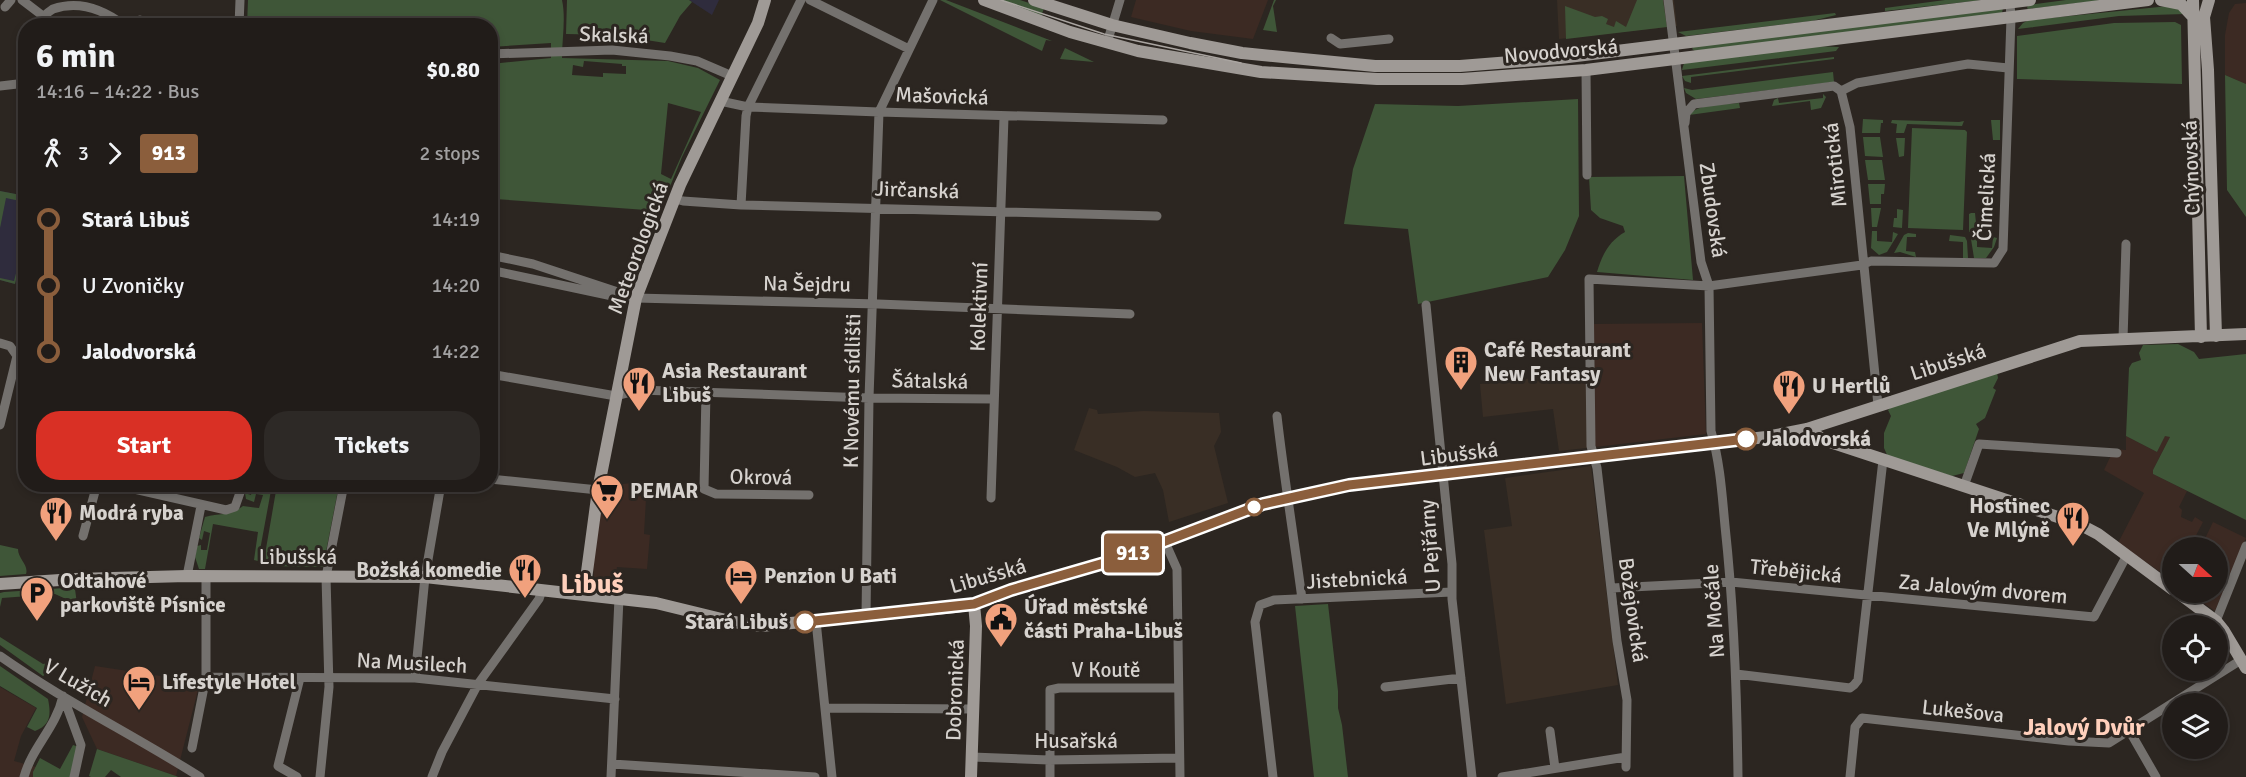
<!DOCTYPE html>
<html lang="en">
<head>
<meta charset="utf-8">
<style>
  :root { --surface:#211c19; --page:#2d2926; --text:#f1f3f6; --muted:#a2a1a2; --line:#3e3a38; --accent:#d93025 }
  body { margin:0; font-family:Signika,sans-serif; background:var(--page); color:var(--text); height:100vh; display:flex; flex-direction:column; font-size:22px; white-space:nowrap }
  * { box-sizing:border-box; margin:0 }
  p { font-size:20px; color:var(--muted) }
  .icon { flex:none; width:33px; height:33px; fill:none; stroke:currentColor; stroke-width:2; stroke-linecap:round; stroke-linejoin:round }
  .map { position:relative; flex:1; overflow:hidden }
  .drawer { position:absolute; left:18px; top:18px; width:480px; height:474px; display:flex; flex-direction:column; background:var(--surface); border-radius:24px; box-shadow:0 3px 9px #0003,0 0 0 2px var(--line) }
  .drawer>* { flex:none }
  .badge { padding:0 12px; border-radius:4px; font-size:21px; line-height:39px }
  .needle { width:39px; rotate:111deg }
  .tools { position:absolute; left:2162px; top:537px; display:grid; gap:12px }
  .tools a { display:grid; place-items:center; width:66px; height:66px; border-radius:50%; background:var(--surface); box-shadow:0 3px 9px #0003,0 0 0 2px var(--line); font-size:30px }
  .map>.badge { position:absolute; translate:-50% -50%; box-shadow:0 0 0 3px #fff }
  .legs { display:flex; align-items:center; gap:9px; height:66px; padding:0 18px; font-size:20px }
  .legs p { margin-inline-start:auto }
  .overview { display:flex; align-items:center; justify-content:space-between; height:102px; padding:0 18px }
  h1 { font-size:33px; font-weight:700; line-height:45px }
  .primary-button { display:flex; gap:12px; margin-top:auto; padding:12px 18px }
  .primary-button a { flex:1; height:69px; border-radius:24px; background:var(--accent); color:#fff; font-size:24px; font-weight:700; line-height:69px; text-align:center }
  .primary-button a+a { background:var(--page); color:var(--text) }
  ul { padding:0 18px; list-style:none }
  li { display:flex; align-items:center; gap:21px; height:66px; font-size:22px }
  li i { display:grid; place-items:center; width:9px; height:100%; margin:0 8px; background:currentColor }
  li i::after { content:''; width:15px; height:15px; margin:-8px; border:4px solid; border-radius:50%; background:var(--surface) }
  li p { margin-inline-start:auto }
  li:first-child i { background:linear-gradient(#0000 50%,currentColor 0) }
  li:last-child i { background:linear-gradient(currentColor 50%,#0000 0) }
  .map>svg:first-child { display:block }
  .commercial { fill:#3c2a23 }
  .built { fill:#392e25 }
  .education { fill:#2f2c3d }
  .green { fill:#3f5638; fill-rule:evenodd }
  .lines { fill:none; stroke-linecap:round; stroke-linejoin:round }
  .street { stroke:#74716e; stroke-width:9 }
  .secondary { stroke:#9f9a96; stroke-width:12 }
  .tram { stroke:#aaa5a1; stroke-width:1.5 }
  .line-1-casing { stroke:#fff; stroke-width:14 }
  .line-1 { stroke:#8b5e3c; stroke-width:9 }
  .stop-1-dot { fill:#fff; stroke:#8b5e3c; stroke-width:3 }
  .labels { text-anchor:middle; stroke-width:6; stroke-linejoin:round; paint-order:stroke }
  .street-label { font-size:21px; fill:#d6d2ce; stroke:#2c2621 }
  .poi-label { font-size:21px; font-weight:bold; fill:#d6d2ce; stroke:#2c2621; text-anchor:start }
  .stop-label { font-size:21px; font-weight:bold; fill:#d6d2ce; stroke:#2c2621; text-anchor:start }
  .quarter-label { font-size:24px; font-weight:bold; fill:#ffd0bc; stroke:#2c2621 }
  .district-label { font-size:27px; font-weight:bold; fill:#ffd0bc; stroke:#2c2621 }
</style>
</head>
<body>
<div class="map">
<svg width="2246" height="777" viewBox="0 0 2246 777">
  <rect width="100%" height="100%" fill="#2c2621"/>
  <path class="commercial" d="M1136,0H1268L1253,39L1191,31L1131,17Z
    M2246,3V84L2225,75V35L2229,13L2235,4Z
    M1702,323L1706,434L1595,447L1594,324Z
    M2165,435L2170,437L2153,470V474L2187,491L2179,507L2182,510L2181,517L2192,522L2195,517L2203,522L2190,547L2172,548V580L2118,543L2144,493L2104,470L2114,449L2126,450V436L2157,452Z
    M647,481L644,534L650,535L647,569L617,567L615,581L607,591L603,590L594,577L592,557L602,493L606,492L607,486Z
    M2213,522L2246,538L2215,611L2189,593L2217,592V548L2201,547Z
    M95,666L200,682L176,776L97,749L82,717Z
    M0,687L36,708L21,736L14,761L58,773L57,777H0Z"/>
  <path class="built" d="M1557,0H1674L1677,26L1559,39Z
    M1594,371L1595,447L1559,451L1553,409L1483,417L1480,384Z
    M1089,408L1097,410L1098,414L1144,411L1219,413L1221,432L1214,446L1228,503L1169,522L1163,490L1155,473L1135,477L1117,467L1074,450Z
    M1591,466L1618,685L1506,704L1484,530L1512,526L1505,478Z"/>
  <path class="education" d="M689,0H719L712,15Z
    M0,191L26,196L25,270L18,271L15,284L0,280Z"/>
  <path class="green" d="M248,0H562C566,18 562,39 562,58L668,61L698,68L720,80L682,157L660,211L495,199L490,194L491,64L551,58V43L491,47L490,26H247ZM584,61L622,64V66H626V74L603,73V77L572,75L573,65L583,67ZM668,103L701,112L671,179L661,174Z
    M567,0H689L692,2L680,16L665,43L615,35L566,34Z
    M940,0H946L1052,41L1046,40L1042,51Z
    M995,0H1020L1044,8L1041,17Z
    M1274,0H1276L1273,6L1277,32L1263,30Z
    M1637,0H1663L1667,27L1566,39L1565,6L1595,17L1602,16L1608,19L1606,24L1614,27L1616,21L1626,27Z
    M1945,0H1983L1885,11V8Z
    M2066,0H2104L2028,9L2027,8L2028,5Z
    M2169,6L2175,7L2185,14L2119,16L2018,29L2023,23L2029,20Z
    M2003,8L2002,13L1695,51L1692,49L1694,46Z
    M1835,13L1836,15L1812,21L1686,36L1678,32Z
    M2175,22L2181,25L2182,84L2017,79V36L2114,23Z
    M1814,46L1839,47L1836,51L1682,70L1684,63Z
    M1065,48L1094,62L1060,59Z
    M1834,57V59L1691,77V83L1685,81L1682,76Z
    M1833,72L1834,82L1696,99L1686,93L1684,88L1692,90Z
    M2225,75L2246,84V217L2227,190Z
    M1823,94L1826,97L1821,108L1811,110L1810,101L1772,106L1774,100L1778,98L1779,103L1823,98Z
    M1578,99L1579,216L1565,250L1548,277L1418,304L1408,229L1344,224L1353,169L1375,104L1458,106Z
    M1739,103L1740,108L1689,115C1699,103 1724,105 1739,103Z
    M1863,119L1883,120V123H1881L1880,133H1862Z
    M1892,120L1959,122L1964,121L1962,126L1907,124L1904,133H1896L1897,124L1891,123Z
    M1991,120H2000V140H1993Z
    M1912,128L1965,130L1967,132L1963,230L1908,228Z
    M1863,137H1880L1883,157L1865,156Z
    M1896,138H1905L1904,156L1899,157Z
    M1865,160H1882L1885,180H1868Z
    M1684,176L1693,280L1597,272C1602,255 1609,241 1625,232L1623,226L1600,218L1591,210L1589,177Z
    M1868,184H1885L1884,194H1881V204H1870Z
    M0,191L26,196L25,211L18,209L20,201L6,198L0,228Z
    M1871,208H1881L1877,227H1872Z
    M1897,209L1903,210L1902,228L1893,227L1894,218H1897Z
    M1971,213H1975L1977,233L1969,232V214Z
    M1872,231H1877V241L1892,242L1893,232L1898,234L1887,252L1879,255L1871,248Z
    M1908,233L1916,234V237H1907L1906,251L1915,252L1916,257L1900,252L1894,253L1904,235Z
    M1950,235L1965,237L1967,241L1968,258H1963V242L1949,241Z
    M1973,237H1977V247L1992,248L1993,237L1997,238L1994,247L1986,258H1974L1971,239Z
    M25,251V270L18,271L15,284L0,280V278L14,281L20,258L23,259Z
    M2178,344L2194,352L2199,359L2246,354V520L2153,474V470L2170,437L2165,436L2157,452L2126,436L2129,368L2132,363L2141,360L2139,353L2143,345Z
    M1997,372L1998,378L1993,388L1996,390L1985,418L1976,424L1979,429L1964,473L1952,476L1888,457L1884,448V433L1891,416L1888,410L1891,407Z
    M253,485H272L258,561L254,560L258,532L213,524L205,569H199L195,557L197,546L201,545V550H207L210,533L204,531L202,540L199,538L205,517C220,513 230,516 243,506L259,508L263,495L256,494L254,502L246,499L245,493L251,495Z
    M277,485H339L323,567L263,566Z
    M0,545L18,549C18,559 29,565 26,574L0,576Z
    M65,588L75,589L77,604L55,594L2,598L0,607V593L4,592Z
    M1328,604L1338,691V708L1342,725L1348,777H1314L1295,606Z
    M0,637L43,664L49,663C51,670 49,672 43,676L0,645Z
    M0,666L48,699C51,714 51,725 35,731L27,727L37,708L0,686Z
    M73,745L76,746L77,749L70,777H33V772L40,758L60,769Z
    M97,749L176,776L178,777H121L111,770L105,777H91L89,776Z"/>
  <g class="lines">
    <path class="street" d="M22,0L43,16
      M810,0L909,49
      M1668,0L1701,262L1709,286L1711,431C1720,462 1722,494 1725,526C1734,609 1737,693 1738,777
      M5,7L11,0
      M37,26C41,17 46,14 53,9C79,0 103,9 125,26
      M137,26L140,20
      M239,26L240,0
      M1331,38L1340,44L1389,39
      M1107,43L1120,0
      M490,54L612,50L670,56L697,61L732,76
      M1586,70L1587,175
      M0,86L26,83
      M1841,91L1850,127L1878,405
      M1841,91L1857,83L1968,64L2008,68
      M720,101L748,107L879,112L1163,120
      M1685,123L1686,113L1694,104L1834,86L1841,91
      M675,199L683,201L741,205L1157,216
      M741,205L746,116L748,107L801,0
      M490,255L533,264L636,298L878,304L1130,314
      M490,270L617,297H626
      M1426,305L1452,564V599L1472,777
      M2123,339L2126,244
      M0,343L10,346L17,356L0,425
      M490,374L616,396L639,390L869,398L993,399
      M706,392L704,489L716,494L809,495
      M1277,416C1284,477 1294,538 1302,599
      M490,479L598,490
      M121,486L226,510L235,507L243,484
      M1964,486L1979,444L2117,453
      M991,498L1004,117
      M83,536L97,484
      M1165,542L1177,569L1180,777
      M187,576L201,506
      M1612,588L1731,582L2094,617L2127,555
      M866,616L869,398L879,112L933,0
      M816,621L832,777
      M2216,621L2246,546
      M0,656C64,701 134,735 200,777
      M1736,674L1850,688L1854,685L1858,680L1883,460
      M206,677L415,678L615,699
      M415,678L425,577L441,484
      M1385,687L1461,678
      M63,696L81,745L74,777
      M826,708L973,709
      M2129,730L2156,777
      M1550,731L1555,768
      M192,748L206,677V576
      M972,757L1049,760L1179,758
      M612,764L815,777
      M1626,767L1627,700L1617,641L1597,468L1591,446L1589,279L1709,286L1862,265L1871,261L1994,263L2003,249L2011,18L2010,3
      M24,777C32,747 56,728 63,696
      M297,777L278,766L300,678
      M320,777L329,687L326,577L344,484
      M432,777L442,752L478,684L539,599L542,590
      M611,777L619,598
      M1050,777V690L1059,688H1178
      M1273,777L1255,622L1260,605L1274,600L1452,592
      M1502,777L1626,757
      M1850,777L1855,727L1862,718L2069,741L2109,743L2241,660"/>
    <path class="secondary" d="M984,0L1070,32L1138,51L1261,72L1377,79H1462L1586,70L2148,0
      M1034,0L1112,25L1190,43L1242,53L1375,66H1460L1560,58L2030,0
      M2161,0L2181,4L2194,18
      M2193,0L2201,337
      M2209,0L2204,17L2208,70L2216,336
      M1807,429L1824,440L2079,524L2098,534L2172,589
      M0,584L75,579L187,576L425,577L656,603L734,622L761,626L955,607L974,604L1011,590L1118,559L1263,504L1349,485L1766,437L1807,429L2080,341L2246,334
      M2177,592L2216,621L2224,631L2246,668
      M584,594L598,490L636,298L680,185L758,23L765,0
      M971,777L976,626L974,604"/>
    <path class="tram" d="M1001,0L1104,34L1241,63"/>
  </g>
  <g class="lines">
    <defs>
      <path id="line-1" d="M805,622L974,604L1011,590L1118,559L1263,504L1349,485L1746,439"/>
    </defs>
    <use href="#line-1" class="line-1-casing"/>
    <use href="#line-1" class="line-1"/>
  </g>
  <defs>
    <symbol id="building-pin" viewBox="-11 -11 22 30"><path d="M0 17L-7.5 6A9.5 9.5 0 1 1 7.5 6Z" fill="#f1a17d" stroke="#2c2621"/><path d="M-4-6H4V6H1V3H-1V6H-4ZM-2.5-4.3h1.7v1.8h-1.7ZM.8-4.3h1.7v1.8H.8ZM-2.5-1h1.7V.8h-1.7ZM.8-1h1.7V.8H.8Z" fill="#111"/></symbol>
    <symbol id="restaurant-pin" viewBox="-11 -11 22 30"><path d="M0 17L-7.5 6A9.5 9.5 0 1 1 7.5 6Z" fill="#f1a17d" stroke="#2c2621"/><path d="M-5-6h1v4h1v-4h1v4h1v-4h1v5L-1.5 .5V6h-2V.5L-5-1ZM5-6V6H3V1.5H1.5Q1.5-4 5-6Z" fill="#111"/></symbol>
    <symbol id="supermarket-pin" viewBox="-11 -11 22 30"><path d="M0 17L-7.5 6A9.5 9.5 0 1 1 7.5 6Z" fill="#f1a17d" stroke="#2c2621"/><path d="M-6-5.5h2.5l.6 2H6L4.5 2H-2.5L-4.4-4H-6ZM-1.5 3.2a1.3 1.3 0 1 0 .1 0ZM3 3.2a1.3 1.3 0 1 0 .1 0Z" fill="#111"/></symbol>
    <symbol id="hotel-pin" viewBox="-11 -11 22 30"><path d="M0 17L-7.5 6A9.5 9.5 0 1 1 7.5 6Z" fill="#f1a17d" stroke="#2c2621"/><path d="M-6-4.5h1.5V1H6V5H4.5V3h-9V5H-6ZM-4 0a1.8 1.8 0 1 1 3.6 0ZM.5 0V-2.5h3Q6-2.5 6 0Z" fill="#111"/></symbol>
    <symbol id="parking-pin" viewBox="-11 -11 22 30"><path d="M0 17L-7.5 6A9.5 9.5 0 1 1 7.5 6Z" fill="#f1a17d" stroke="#2c2621"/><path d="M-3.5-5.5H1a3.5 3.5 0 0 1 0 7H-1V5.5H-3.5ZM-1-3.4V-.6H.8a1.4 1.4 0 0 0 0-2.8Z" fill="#111"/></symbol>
    <symbol id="civic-pin" viewBox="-11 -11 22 30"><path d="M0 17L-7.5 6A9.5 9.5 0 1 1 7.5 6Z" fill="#f1a17d" stroke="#2c2621"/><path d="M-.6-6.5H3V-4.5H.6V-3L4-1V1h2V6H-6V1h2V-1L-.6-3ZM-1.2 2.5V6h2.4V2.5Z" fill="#111"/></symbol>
  </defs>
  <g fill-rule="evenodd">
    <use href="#building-pin" x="1442" y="343" width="38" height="52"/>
    <use href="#restaurant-pin" x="620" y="364" width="38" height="52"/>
    <use href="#restaurant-pin" x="1770" y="367" width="38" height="52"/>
    <use href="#supermarket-pin" x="588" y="472" width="38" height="52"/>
    <use href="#restaurant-pin" x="37" y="494" width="38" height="52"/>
    <use href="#restaurant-pin" x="2054" y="499" width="38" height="52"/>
    <use href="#restaurant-pin" x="506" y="551" width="38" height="52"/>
    <use href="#hotel-pin" x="722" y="557" width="38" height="52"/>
    <use href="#parking-pin" x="18" y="574" width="38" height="52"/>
    <use href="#civic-pin" x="982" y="600" width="38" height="52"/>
    <use href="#hotel-pin" x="120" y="663" width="38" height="52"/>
  </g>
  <g class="stop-1-dot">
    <circle cx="1746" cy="439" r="10"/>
    <circle cx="1254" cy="507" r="8"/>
    <circle cx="805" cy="622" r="10"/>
  </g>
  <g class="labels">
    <g class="street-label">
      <text transform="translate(614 35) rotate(2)" y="7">Skalská</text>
      <text transform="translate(1561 51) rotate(-5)" y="7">Novodvorská</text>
      <text transform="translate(942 96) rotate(2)" y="7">Mašovická</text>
      <text transform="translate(1835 165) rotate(-96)" y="7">Mirotická</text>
      <text transform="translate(2191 168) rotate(-92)" y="7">Chýnovská</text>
      <text transform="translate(917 190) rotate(2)" y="7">Jirčanská</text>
      <text transform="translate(1986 197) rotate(-87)" y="7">Čimelická</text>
      <text transform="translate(1713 210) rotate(82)" y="7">Zbudovská</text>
      <text transform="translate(638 248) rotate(-70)" y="7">Meteorologická</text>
      <text transform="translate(807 284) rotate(1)" y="7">Na Šejdru</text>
      <text transform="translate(979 307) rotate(-88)" y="7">Kolektivní</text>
      <text transform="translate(1948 362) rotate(-18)" y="7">Libušská</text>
      <text transform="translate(930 381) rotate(1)" y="7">Šátalská</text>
      <text transform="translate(852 391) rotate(-89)" y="7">K Novému sídlišti</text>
      <text transform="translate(1459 454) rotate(-7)" y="7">Libušská</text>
      <text transform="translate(761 477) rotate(1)" y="7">Okrová</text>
      <text transform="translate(1430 546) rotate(-94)" y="7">U Pejřárny</text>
      <text x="298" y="564">Libušská</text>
      <text transform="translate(1796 571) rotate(6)" y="7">Třebějická</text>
      <text transform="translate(988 576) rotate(-16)" y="7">Libušská</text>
      <text transform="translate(1357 579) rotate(-3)" y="7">Jistebnická</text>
      <text transform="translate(1983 589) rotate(5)" y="7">Za Jalovým dvorem</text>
      <text transform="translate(1633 610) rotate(82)" y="7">Božejovická</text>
      <text transform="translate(1714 611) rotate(-94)" y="7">Na Močále</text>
      <text transform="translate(412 663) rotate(3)" y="7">Na Musilech</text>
      <text x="1106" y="677">V Koutě</text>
      <text transform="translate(78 683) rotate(30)" y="7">V Lužích</text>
      <text transform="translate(955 690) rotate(-88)" y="7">Dobronická</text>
      <text transform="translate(1963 711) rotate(6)" y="7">Lukešova</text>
      <text x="1076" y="748">Husařská</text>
    </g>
    <g class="poi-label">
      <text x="1484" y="357">Café Restaurant<tspan x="1484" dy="24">New Fantasy</tspan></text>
      <text x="662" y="378">Asia Restaurant<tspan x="662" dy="24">Libuš</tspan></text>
      <text x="1812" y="393">U Hertlů</text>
      <text x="630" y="498">PEMAR</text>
      <text x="2050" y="513" text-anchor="end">Hostinec<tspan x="2050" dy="24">Ve Mlýně</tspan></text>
      <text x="79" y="520">Modrá ryba</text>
      <text x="502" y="577" text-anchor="end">Božská komedie</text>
      <text x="764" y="583">Penzion U Bati</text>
      <text x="60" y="588">Odtahové<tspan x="60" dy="24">parkoviště Písnice</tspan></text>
      <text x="1024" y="614">Úřad městské<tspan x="1024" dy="24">části Praha-Libuš</tspan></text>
      <text x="162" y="689">Lifestyle Hotel</text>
    </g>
    <g class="stop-label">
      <text x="1762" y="446">Jalodvorská</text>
      <text x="788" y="629" text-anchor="end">Stará Libuš</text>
    </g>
    <g class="quarter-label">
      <text x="2084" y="735">Jalový Dvůr</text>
    </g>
    <g class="district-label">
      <text x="592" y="593">Libuš</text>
    </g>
  </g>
</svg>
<div class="tools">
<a><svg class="needle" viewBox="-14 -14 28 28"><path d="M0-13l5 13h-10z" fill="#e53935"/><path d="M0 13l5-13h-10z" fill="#a2a1a2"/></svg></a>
<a><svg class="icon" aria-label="locate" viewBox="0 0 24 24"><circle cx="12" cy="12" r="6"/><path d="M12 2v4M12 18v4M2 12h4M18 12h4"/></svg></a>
<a><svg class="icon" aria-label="layers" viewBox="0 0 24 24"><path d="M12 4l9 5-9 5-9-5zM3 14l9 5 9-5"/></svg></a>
</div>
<b class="badge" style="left:1133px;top:553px;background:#8b5e3c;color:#fff">913</b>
<section class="drawer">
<div class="overview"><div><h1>6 min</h1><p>14:16 – 14:22 · Bus</p></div><b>$0.80</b></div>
<div class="legs"><svg class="icon" aria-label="walk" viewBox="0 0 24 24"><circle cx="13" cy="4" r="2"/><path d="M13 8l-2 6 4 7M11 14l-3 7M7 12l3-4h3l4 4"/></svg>3<svg class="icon" aria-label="forward" viewBox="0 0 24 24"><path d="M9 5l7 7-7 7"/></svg><b class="badge" style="background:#8b5e3c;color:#fff">913</b><p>2 stops</p></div>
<ul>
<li><i style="color:#8b5e3c"></i><b>Stará Libuš</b><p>14:19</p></li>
<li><i style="color:#8b5e3c"></i><span>U Zvoničky</span><p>14:20</p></li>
<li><i style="color:#8b5e3c"></i><b>Jalodvorská</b><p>14:22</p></li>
</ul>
<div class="primary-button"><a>Start</a><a>Tickets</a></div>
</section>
</div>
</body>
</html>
